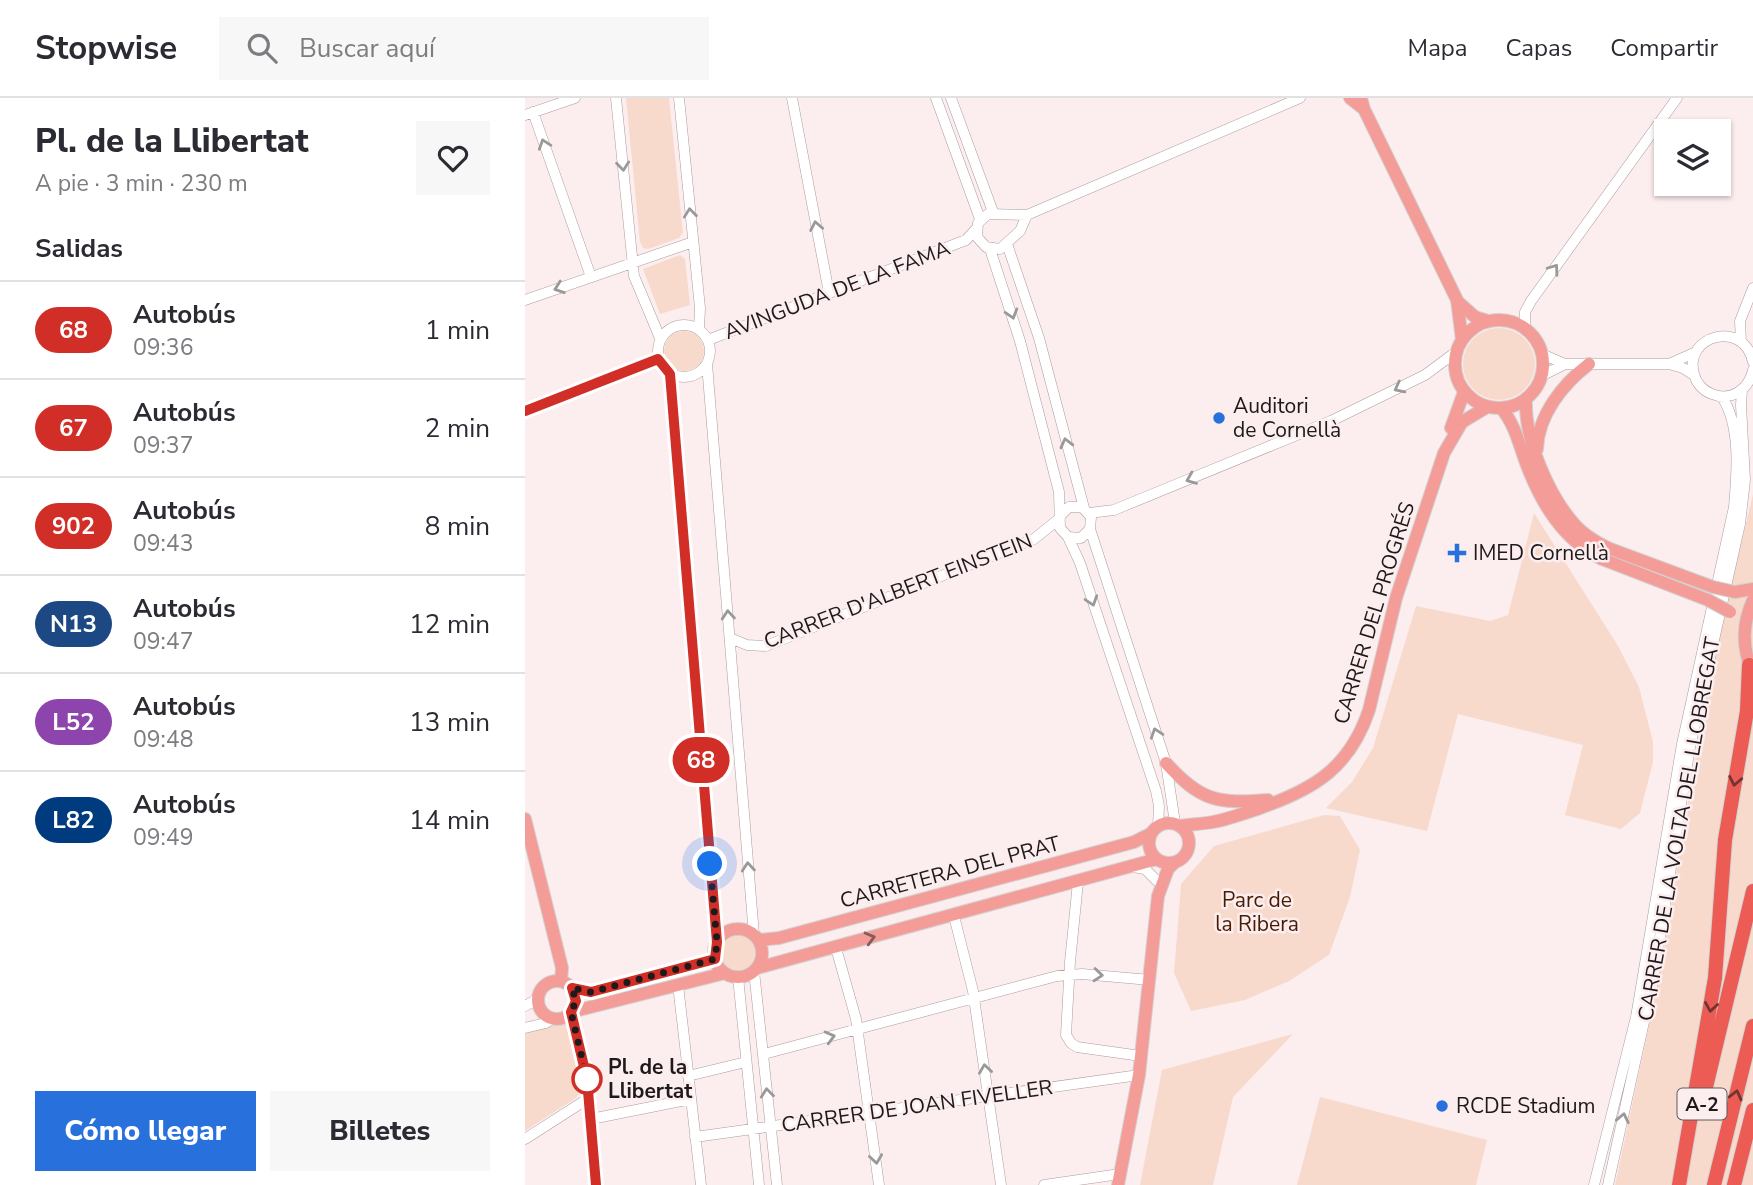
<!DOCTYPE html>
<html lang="es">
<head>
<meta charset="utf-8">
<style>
  :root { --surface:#fff; --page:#f7f7f7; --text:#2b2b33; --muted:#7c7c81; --line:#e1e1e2; --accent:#2871dd }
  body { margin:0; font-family:"Nunito Sans",sans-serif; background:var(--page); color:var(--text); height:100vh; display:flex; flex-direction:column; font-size:26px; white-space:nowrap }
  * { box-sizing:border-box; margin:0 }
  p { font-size:23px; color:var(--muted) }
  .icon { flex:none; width:38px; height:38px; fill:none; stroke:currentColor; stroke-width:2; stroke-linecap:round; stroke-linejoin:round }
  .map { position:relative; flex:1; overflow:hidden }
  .drawer { display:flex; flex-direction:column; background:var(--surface); width:525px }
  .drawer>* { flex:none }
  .badge { padding:0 14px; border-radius:23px; font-size:24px; line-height:46px }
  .tools { position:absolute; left:1129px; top:21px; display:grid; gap:14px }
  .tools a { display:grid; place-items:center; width:77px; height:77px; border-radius:0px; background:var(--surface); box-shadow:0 2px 5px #0004; font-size:35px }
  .you { position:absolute; width:35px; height:35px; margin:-18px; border:5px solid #fff; border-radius:50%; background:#1a73e8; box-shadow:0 0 0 10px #1a73e833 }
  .map>.badge { position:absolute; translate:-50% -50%; box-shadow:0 0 0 4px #fff }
  h2 { padding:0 35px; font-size:26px; line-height:63px }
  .round { display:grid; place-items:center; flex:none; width:74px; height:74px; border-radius:0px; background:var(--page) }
  .overview { display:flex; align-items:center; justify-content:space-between; height:119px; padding:0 35px }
  h1 { font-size:33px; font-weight:800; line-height:52px }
  .primary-button { display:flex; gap:14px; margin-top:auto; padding:14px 35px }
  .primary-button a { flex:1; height:80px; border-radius:0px; background:var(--accent); color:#fff; font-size:28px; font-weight:800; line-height:80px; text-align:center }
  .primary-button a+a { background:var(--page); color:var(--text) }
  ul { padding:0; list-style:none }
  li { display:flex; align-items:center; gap:21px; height:98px; padding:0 35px; border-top:2px solid var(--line) }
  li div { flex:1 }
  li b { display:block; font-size:26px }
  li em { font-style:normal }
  li .badge { min-width:77px; font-weight:700; text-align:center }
  header { display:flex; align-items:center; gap:42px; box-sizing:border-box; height:98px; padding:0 35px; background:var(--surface); border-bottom:2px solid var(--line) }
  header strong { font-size:33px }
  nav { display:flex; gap:38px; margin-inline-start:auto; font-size:24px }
  .search { width:490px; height:63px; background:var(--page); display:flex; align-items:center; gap:18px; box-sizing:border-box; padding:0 24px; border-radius:0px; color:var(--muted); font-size:26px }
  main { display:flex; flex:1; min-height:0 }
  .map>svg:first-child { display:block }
  .green { fill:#f8dacc }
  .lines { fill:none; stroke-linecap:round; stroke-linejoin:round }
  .minor-casing { stroke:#ab9d9f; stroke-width:11 }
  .major-casing { stroke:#d2d1d1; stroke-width:14 }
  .highway-casing { stroke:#d2d1d1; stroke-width:16 }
  .minor { stroke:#fff; stroke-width:10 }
  .major { stroke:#f49d98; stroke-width:12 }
  .highway { stroke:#ec5c54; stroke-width:14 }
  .major-bridge-casing { stroke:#d2d1d1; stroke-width:14; stroke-linecap:butt }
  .major-bridge { stroke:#f49d98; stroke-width:12 }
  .oneway { stroke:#9a9898 }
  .oneway2 { stroke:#703431 }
  .oneway3 { stroke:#895b59 }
  .line-casing { stroke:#fff; stroke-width:16 }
  .line { stroke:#d02e26; stroke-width:10 }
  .walk { stroke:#1e191a; stroke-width:7; stroke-dasharray:0 12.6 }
  .poi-dot { fill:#2871dd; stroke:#fcedef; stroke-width:2.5 }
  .stop-dot { fill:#fff; stroke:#d02e26; stroke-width:3.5 }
  .labels { text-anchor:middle; stroke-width:5; stroke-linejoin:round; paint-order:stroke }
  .shield { fill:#fcedef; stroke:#61595a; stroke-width:2 }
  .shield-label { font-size:19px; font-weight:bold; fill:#1e191a }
  .street-label { font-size:21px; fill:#1e191a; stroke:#fcedef }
  .poi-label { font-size:21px; fill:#1e191a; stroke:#fcedef; text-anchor:start }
  .park-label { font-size:21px; fill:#481c01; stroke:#fcedef }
  .stop-label { font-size:21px; font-weight:bold; fill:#1e191a; stroke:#fcedef; text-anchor:start }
</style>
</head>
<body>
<header>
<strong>Stopwise</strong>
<div class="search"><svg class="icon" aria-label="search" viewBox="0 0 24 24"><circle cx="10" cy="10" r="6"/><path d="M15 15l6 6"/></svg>Buscar aquí</div>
<nav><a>Mapa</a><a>Capas</a><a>Compartir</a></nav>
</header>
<main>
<section class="drawer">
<div class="overview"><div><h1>Pl. de la Llibertat</h1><p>A pie · 3 min · 230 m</p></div><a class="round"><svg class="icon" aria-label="heart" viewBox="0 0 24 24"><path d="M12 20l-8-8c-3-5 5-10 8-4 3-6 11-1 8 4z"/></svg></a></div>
<h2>Salidas</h2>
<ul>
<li><span class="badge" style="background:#d02e26;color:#fff">68</span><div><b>Autobús</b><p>09:36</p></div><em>1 min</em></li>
<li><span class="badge" style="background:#d02e26;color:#fff">67</span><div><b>Autobús</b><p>09:37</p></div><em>2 min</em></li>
<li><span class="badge" style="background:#d02e26;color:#fff">902</span><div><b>Autobús</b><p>09:43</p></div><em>8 min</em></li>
<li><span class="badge" style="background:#1c4883;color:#fff">N13</span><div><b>Autobús</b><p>09:47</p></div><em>12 min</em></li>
<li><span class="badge" style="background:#8e44ad;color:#fff">L52</span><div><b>Autobús</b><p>09:48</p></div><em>13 min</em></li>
<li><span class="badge" style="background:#003b80;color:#fff">L82</span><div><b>Autobús</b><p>09:49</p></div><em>14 min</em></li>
</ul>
<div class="primary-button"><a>Cómo llegar</a><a>Billetes</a></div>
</section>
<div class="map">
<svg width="1228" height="1087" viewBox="0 0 1228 1087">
  <rect width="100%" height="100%" fill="#fcedef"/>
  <path class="green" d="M101,0H144L158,135L154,140L123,151L118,150L115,144Z
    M155,157L160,161L165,207L135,216L118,171Z
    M938 266a36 36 0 1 1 72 0a36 36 0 1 1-72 0Z
    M139 253a20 20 0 1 1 40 0a20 20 0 1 1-40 0Z
    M1228,396V1087H1090L1133,886L1181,594Z
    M1009,415L1093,548L1114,589L1128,644V664L1115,715L1096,731L1040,717L1058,647L933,616L902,733L801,710L827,684L848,650L891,508L965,523L983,517Z
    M799,717L815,718L835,752L825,799L804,857L764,883L720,902L666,913L649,875L656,786L689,748Z
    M196 855a17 17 0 1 1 34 0a17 17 0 1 1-34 0Z
    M41,923L44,925C48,944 63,984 51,1000L0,1033V932Z
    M768,936L708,999L688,1087H615L637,972Z
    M795,999L962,1042L951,1087H772Z"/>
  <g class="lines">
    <defs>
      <path id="minor" d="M91,0L109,178L135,240
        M154,0L175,210L174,231
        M267,0L304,195
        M411,0L455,121
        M426,0L468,114
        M8,14L66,179
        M0,17L50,0
        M502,117L495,133L475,151L461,149L452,139L453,125L463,116L502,117L775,0
        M482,146L514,240L559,410
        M465,151L495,243L534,394L535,430L543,439L556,440L565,431L566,419L557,409H544L536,417
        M0,202L168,144
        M133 253a26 26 0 1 1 52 0a26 26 0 1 1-52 0Z
        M1000,230V214L1006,203L1152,0
        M183,242L441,142L451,131
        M1216,244L1215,223L1228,190
        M1228,264C1219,221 1158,237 1169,276C1171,285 1178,293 1187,296C1206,304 1224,291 1228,272
        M182,266L229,837
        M1040,266H1144L1158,270L1169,277
        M1144,266L1171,254
        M145,276L192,844
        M1016,278L1040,266L1017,256
        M0,313L133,261
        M564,415L589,412L806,323L900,277L931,254
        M565,431L641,665L650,725
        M543,439L555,465L631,693L634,708L633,728
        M205,540L222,547L241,548L509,441L535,420
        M608,769L620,771L632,783
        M553,784L545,864L541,937L546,945L552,949L616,958
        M429,818L448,893L476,1087
        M311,850L331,921L354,1087
        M229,873L252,1087
        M213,879L234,1087
        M153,887L176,1087
        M0,908L13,901
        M46,914L62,981L71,1087
        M0,930L21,925L28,920
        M239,956L532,878L557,876L625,882
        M163,978L221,964
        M66,1021L166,1001
        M170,1039L614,977
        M0,1041L64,1000
        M519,1087L595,1076
        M1069,1087L1111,919L1157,646L1209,409C1212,375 1216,328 1197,299
        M1083,1087L1128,883L1165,649L1215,426L1220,382L1216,307L1217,292"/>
      <path id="major" d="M825,0L839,11
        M836,0L839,11L932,202L937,242
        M932,203L950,219L963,223
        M930 266a44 44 0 1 1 88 0a44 44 0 1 1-88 0Z
        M1001,301C999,341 1024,399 1051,428C1060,438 1071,444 1083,450
        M977,311C990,327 994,346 1001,365C1016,405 1038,442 1077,461
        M926,330L939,294
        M1012,351C1013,317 1038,286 1064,266
        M1210,494L1228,491
        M1228,502C1217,526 1217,551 1228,575
        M641,665C676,703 692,706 743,702
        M0,721L37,870L36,883
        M624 745a20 20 0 1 1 40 0a20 20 0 1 1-40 0Z
        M656,728C667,726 678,726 688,724C704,721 720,715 735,710C790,691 825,669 844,612L871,500L919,355L937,324L962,309
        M189 855a24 24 0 1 1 48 0a24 24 0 1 1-48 0Z
        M234,842L254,840L609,744L625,736
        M232,870L632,761
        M13 902a19 19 0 1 1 38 0a19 19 0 1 1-38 0Z
        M47,890L66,894L190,861
        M46,914L200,875
        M593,1087L614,977L633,798L643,771L650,764"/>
      <path id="highway" d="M1181,989L1228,793
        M1154,1087L1190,880L1200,742L1222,613L1224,567
        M1189,1087L1228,928
        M1209,1087L1228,1012"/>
    </defs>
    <use href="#minor" class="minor-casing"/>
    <use href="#major" class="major-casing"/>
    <use href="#highway" class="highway-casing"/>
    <use href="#minor" class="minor"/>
    <use href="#major" class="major"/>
    <use href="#highway" class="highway"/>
    <defs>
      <path id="major-bridge" d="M1083,450L1188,489L1210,494
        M1077,461L1183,502L1205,514"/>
    </defs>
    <use href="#major-bridge" class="major-bridge-casing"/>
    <use href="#major-bridge" class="major-bridge"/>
  </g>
  <defs><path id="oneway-chevron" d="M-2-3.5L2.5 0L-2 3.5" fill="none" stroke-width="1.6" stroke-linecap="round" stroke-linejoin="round" transform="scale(1.75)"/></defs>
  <g class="oneway">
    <use href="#oneway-chevron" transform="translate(19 46) rotate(-109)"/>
    <use href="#oneway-chevron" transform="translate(98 68) rotate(84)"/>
    <use href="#oneway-chevron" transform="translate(165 115) rotate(-96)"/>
    <use href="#oneway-chevron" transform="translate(291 128) rotate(-101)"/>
    <use href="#oneway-chevron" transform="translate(1029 171) rotate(-54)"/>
    <use href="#oneway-chevron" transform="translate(34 190) rotate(161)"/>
    <use href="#oneway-chevron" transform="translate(487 216) rotate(73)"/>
    <use href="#oneway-chevron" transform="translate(874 290) rotate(153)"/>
    <use href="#oneway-chevron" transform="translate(541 345) rotate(-104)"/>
    <use href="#oneway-chevron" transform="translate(666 381) rotate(158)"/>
    <use href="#oneway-chevron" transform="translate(567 503) rotate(72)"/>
    <use href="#oneway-chevron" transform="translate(203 517) rotate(-95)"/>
    <use href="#oneway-chevron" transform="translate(631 635) rotate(-108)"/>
    <use href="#oneway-chevron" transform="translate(223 769) rotate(-95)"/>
    <use href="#oneway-chevron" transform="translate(573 877) rotate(5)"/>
    <use href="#oneway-chevron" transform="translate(305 939) rotate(-15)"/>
    <use href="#oneway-chevron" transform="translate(460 971) rotate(-98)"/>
    <use href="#oneway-chevron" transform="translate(242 995) rotate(-96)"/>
    <use href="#oneway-chevron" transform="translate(1098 1020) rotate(-78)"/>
    <use href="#oneway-chevron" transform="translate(351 1061) rotate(82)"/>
  </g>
  <g class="oneway2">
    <use href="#oneway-chevron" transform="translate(1210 683) rotate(101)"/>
    <use href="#oneway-chevron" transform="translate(1186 909) rotate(99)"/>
    <use href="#oneway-chevron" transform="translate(1211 997) rotate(-76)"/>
  </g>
  <use class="oneway3" href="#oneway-chevron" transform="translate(345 840) rotate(-15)"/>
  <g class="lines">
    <defs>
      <path id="line" d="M0,313L133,261L145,276L192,844L190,861L66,894L47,890L51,903L46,914L62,981L71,1087"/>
    </defs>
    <use href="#line" class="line-casing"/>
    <use href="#line" class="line"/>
    <path class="walk" d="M62,981L46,914L51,903L47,890L66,894L190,861L192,844L185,766"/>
  </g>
  <g class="poi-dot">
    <circle cx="694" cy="320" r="7"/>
    <path d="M928.5 444.5h7v7h7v7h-7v7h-7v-7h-7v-7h7z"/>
    <circle cx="917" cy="1008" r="7"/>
  </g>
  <circle class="stop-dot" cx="62" cy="981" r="14"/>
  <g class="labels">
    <rect class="shield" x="1152.5" y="990.5" width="49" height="31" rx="5"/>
    <g class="shield-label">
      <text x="1177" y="1013">A-2</text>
    </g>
    <g class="street-label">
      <text transform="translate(312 192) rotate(-21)" y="7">AVINGUDA DE LA FAMA</text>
      <text transform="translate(373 493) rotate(-21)" y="7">CARRER D'ALBERT EINSTEIN</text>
      <text transform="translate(849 515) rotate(-73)" y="7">CARRER DEL PROGRÉS</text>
      <text transform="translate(1154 731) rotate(-80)" y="7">CARRER DE LA VOLTA DEL LLOBREGAT</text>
      <text transform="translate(425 774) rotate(-15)" y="7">CARRETERA DEL PRAT</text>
      <text transform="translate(392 1008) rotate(-8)" y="7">CARRER DE JOAN FIVELLER</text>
    </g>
    <g class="poi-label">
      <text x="708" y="315">Auditori<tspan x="708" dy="24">de Cornellà</tspan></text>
      <text x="948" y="462">IMED Cornellà</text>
      <text x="931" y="1015">RCDE Stadium</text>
    </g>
    <g class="park-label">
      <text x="732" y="809">Parc de<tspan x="732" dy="24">la Ribera</tspan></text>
    </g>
    <g class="stop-label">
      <text x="83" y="976">Pl. de la<tspan x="83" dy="24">Llibertat</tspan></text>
    </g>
  </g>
</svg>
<div class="tools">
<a><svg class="icon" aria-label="layers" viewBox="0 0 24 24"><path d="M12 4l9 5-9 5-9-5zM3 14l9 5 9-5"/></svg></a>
</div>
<div class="you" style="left:185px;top:766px"></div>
<b class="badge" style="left:176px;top:662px;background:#d02e26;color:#fff">68</b>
</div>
</main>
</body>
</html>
